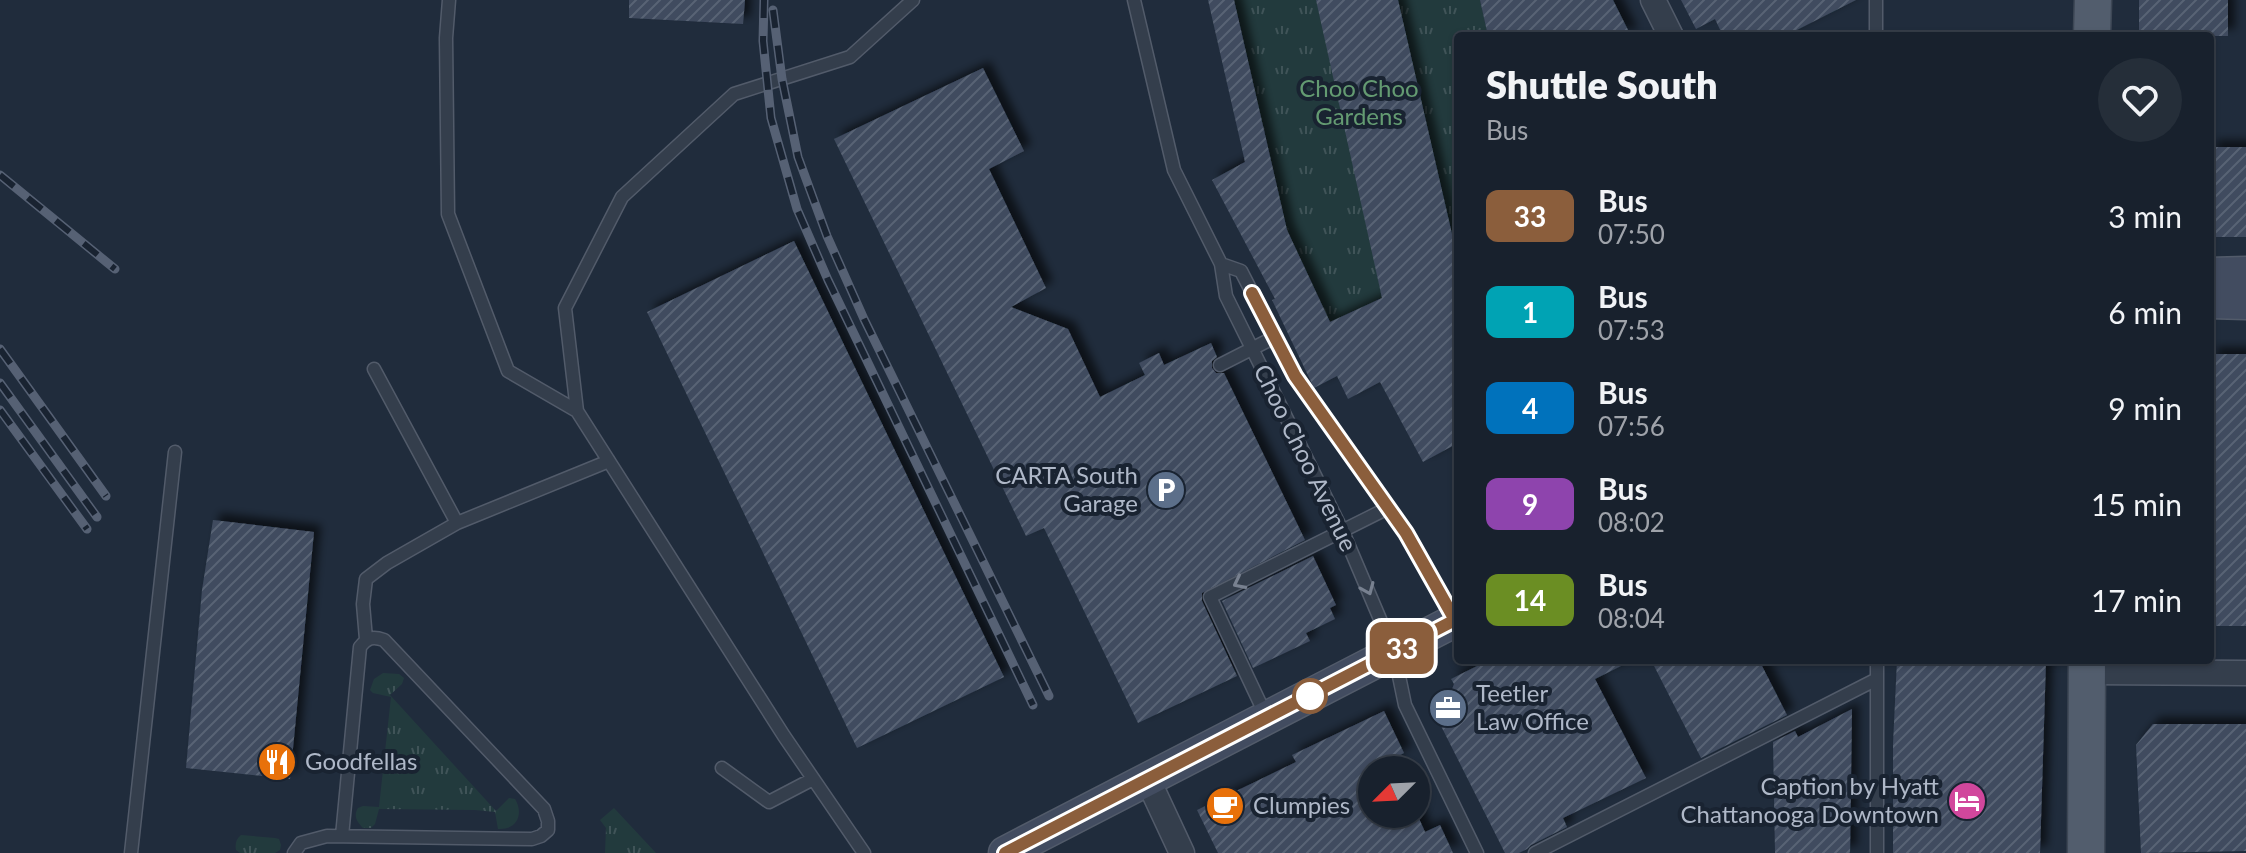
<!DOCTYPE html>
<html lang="en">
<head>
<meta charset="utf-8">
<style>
  :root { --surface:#18212d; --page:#252e39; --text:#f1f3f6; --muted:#9fa3aa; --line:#363e49 }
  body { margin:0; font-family:Lato,sans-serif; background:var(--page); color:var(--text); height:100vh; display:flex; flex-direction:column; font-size:30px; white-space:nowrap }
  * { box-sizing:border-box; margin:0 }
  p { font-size:26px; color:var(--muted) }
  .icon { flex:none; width:44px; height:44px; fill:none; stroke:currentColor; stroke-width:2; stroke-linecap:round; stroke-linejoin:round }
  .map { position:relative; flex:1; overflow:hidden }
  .panel { position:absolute; left:1454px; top:32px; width:760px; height:632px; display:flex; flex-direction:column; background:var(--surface); border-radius:8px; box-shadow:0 2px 6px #0004,0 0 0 2px var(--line) }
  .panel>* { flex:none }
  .badge { padding:0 16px; border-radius:12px; font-size:28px; line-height:52px }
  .needle { width:52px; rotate:246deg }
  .fabs { position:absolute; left:1358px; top:756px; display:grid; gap:16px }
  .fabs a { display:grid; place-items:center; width:72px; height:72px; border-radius:50%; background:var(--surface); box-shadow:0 2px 6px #0004,0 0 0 2px var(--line); font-size:40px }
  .map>.badge { position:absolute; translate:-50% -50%; box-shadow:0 0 0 4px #fff }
  .round { display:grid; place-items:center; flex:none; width:84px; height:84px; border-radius:42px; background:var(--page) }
  .headline { display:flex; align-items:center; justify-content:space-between; height:136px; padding:0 32px }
  h1 { font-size:38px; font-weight:800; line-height:60px }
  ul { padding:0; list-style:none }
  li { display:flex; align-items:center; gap:24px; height:96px; padding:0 32px }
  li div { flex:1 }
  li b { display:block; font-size:30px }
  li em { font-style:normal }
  li .badge { min-width:88px; font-weight:700; text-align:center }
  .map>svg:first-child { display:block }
  .grass { fill:url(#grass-tufts) }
  .building { fill:url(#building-hatch); filter:url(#shadow) }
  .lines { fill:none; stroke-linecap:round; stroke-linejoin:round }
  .service-casing { stroke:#525b6a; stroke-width:15 }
  .minor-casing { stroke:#525b6a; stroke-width:27 }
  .secondary-casing { stroke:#525b6a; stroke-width:35 }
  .primary-casing { stroke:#3d4755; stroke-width:39 }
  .service { stroke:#343e4c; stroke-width:12 }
  .minor { stroke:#343e4c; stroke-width:24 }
  .secondary { stroke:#424c60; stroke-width:32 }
  .primary { stroke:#525d6d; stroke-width:36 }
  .rail-casing { stroke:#566174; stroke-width:9 }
  .rail { stroke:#192331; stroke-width:6; stroke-dasharray:18; stroke-linecap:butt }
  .oneway { stroke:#788190 }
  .line-casing { stroke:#fff; stroke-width:18 }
  .line { stroke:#8b5e3c; stroke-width:12 }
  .stop-dot { fill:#fff; stroke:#8b5e3c; stroke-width:4 }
  .labels { text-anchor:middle; stroke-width:8; stroke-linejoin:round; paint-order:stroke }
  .park-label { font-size:24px; fill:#649b72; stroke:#192331 }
  .street-label { font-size:24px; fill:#afb8c8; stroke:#192331 }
  .poi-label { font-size:24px; fill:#afb8c8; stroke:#192331; text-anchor:start }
</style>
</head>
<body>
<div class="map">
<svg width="2246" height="853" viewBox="0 0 2246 853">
  <defs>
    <pattern id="grass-tufts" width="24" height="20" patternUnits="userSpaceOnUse" patternTransform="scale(2)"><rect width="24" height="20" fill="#223a3d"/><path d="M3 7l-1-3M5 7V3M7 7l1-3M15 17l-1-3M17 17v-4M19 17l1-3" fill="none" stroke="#405458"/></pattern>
    <pattern id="building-hatch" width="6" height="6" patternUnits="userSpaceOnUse" patternTransform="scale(2)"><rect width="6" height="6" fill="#3f4b5f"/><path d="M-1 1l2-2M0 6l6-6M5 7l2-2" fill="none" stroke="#586374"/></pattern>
    <filter id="shadow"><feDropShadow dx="7" dy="-7" stdDeviation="4" flood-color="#0009"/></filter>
  </defs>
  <rect width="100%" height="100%" fill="#202c3c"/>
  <path class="grass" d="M1234,0H1480L1488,36H1458V259L1382,298L1330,322L1287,230Z
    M383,673L399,674L404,678L402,684L390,695L496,811L509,798L515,799C524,814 517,830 498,829L495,812L475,810L379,809L375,824L371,828H363C357,822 353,816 358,808L363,806L379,807L391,697L373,693L370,690L374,679Z
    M614,808L656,853H605L606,828L600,820Z
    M241,835L275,838L279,839L281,845L280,850L275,853H240L236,850C235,844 236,839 241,835Z"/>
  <path class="building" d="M629,0H745L743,24L629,18Z
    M1208,0H1234L1287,230L1330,322L1382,298L1316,0H1398L1458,260V443L1423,462L1380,382L1348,399L1337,376L1314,388L1272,300L1275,299L1212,180L1245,162Z
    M1480,0H1613L1631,36H1488Z
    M1681,0H1856L1785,36H1723L1715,19L1696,29Z
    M2139,0H2228V36H2139Z
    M983,68L1024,151L989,169L1046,288L1011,307L1068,329L1100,397L1145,375L1139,363L1159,353L1164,365L1211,343L1217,357L1212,361V368L1216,373H1224L1305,540L1202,593V601L1237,676L1138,723L1044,528L1026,536L834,139Z
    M2210,147H2246V237H2210Z
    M794,241L1004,677L857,748L647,312Z
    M2210,354H2246V626H2210Z
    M213,520L314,532L290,779L186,768L202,590Z
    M1313,556L1336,605L1330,608L1335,619L1306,633L1310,641L1253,668L1222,601Z
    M1489,660H1633L1595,679L1646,778L1563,818L1567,827L1531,845L1527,849L1519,853H1505L1439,722L1454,684L1451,679Z
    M1651,660H1759L1787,715L1701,758Z
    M1897,660H2046L2040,853H1893V744Z
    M1852,709L1850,853H1775L1773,742L1795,731L1798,737Z
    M1384,711L1404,753L1391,760L1396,770H1372V814H1417L1425,832L1440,825L1453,853H1218L1197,810L1296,762L1292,755Z
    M2153,724H2246V851L2141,853L2136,745Z"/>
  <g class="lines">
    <defs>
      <path id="service" d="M449,0L446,38L448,214L508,371L577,411
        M1134,0L1174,170L1221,264L1226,296L1343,532L1394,652L1405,705L1477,853
        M1876,0V36
        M1221,264L1241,271L1295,376L1406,533L1455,620
        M1220,365L1275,337
        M374,369L457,523L609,461
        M366,639L363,604L366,579L387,563L457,523
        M1267,718L1210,597L1388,508
        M722,768L769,802L813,779
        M131,853L175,452
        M294,853L301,843L327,836L532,839L541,836L548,830V821L544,809L384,640C372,636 367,638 360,647L342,836
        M864,853L784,736L577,411L565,308L622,197L734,94L850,57L913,0
        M1535,853L1877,679
        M1877,853V660"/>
      <path id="minor" d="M1653,0L1671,36
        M2087,672L2246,673
        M1148,780L1182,853"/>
      <path id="secondary" d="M2210,274L2246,273
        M2210,302L2246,303
        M1005,853L1458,619"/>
      <path id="primary" d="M2092,36L2093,0
        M2086,853L2087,660"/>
    </defs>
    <use href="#service" class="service-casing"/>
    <use href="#minor" class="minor-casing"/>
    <use href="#secondary" class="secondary-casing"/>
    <use href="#primary" class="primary-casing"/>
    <use href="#service" class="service"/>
    <use href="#minor" class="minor"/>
    <use href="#secondary" class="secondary"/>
    <use href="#primary" class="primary"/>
    <defs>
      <path id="rail" d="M764,0L763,41L771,118L797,209L828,280L1033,705
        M773,10L782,79L798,157L827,236L864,319L1049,696
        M0,175L115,269
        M0,349L106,496
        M0,383L97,517
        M0,410L87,529"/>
    </defs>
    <use href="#rail" class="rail-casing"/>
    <use href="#rail" class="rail"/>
  </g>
  <defs><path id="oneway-chevron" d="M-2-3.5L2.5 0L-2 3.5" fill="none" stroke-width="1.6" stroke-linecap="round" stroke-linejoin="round" transform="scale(2)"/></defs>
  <g class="oneway">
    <use href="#oneway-chevron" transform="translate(1239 583) rotate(153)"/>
    <use href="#oneway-chevron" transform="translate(1368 589) rotate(67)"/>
  </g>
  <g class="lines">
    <defs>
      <path id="line" d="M1005,853L1455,620L1406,533L1295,376L1252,293"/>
    </defs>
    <use href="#line" class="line-casing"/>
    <use href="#line" class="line"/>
  </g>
  <defs>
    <symbol id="parking-disc" viewBox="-11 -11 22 22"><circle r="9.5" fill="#5c6f8a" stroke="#192331"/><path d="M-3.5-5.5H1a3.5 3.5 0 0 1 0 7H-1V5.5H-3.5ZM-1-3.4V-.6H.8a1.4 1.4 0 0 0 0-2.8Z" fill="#fff"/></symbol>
    <symbol id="office-disc" viewBox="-11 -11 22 22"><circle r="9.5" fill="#5c6f8a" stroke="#192331"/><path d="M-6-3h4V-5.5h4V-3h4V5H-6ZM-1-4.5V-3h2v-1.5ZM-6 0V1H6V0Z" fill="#fff"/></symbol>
    <symbol id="restaurant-disc" viewBox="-11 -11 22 22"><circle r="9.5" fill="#e8710a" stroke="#192331"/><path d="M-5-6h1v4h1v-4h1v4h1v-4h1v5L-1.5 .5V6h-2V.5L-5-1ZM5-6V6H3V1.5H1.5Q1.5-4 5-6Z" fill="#fff"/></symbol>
    <symbol id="hotel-disc" viewBox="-11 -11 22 22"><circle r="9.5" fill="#d1479c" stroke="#192331"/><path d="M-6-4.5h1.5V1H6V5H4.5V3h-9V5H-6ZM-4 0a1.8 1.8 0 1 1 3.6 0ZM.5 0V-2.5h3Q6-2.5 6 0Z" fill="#fff"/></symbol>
    <symbol id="cafe-disc" viewBox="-11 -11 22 22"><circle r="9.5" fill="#e8710a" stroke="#192331"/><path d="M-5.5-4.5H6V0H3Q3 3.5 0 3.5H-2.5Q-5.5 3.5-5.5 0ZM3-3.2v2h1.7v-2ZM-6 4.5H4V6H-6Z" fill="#fff"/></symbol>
  </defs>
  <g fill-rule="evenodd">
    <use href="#parking-disc" x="1144" y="468" width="44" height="44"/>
    <use href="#office-disc" x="1426" y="686" width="44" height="44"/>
    <use href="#restaurant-disc" x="255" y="740" width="44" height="44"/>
    <use href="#hotel-disc" x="1945" y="779" width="44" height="44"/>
    <use href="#cafe-disc" x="1203" y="784" width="44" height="44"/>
  </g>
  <circle class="stop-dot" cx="1310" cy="696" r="16"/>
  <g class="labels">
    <g class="park-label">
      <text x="1359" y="97">Choo Choo<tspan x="1359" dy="28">Gardens</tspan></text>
    </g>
    <g class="street-label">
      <text transform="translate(1305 458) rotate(64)" y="8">Choo Choo Avenue</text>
    </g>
    <g class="poi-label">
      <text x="1138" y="484" text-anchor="end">CARTA South<tspan x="1138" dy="28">Garage</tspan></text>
      <text x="1476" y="702">Teetler<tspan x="1476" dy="28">Law Office</tspan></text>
      <text x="305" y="770">Goodfellas</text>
      <text x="1939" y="795" text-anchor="end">Caption by Hyatt<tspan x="1939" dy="28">Chattanooga Downtown</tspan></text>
      <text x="1253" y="814">Clumpies</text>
    </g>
  </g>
</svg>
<div class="fabs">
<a><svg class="needle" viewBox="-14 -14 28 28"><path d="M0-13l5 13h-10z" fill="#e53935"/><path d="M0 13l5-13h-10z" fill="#9fa3aa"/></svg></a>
</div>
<b class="badge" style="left:1402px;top:648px;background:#8b5e3c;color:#fff">33</b>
<section class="panel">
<div class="headline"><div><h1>Shuttle South</h1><p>Bus</p></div><a class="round"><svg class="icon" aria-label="heart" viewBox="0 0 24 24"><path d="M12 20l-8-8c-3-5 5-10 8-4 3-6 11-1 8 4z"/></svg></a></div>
<ul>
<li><span class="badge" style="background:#8b5e3c;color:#fff">33</span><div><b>Bus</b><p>07:50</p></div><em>3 min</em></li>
<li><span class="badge" style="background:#00a3b4;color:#fff">1</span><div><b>Bus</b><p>07:53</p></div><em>6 min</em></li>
<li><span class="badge" style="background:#0072bc;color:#fff">4</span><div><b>Bus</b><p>07:56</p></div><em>9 min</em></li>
<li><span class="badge" style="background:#8e44ad;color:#fff">9</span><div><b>Bus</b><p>08:02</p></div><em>15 min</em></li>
<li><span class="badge" style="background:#6b8e23;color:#fff">14</span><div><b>Bus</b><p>08:04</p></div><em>17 min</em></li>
</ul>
</section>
</div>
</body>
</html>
